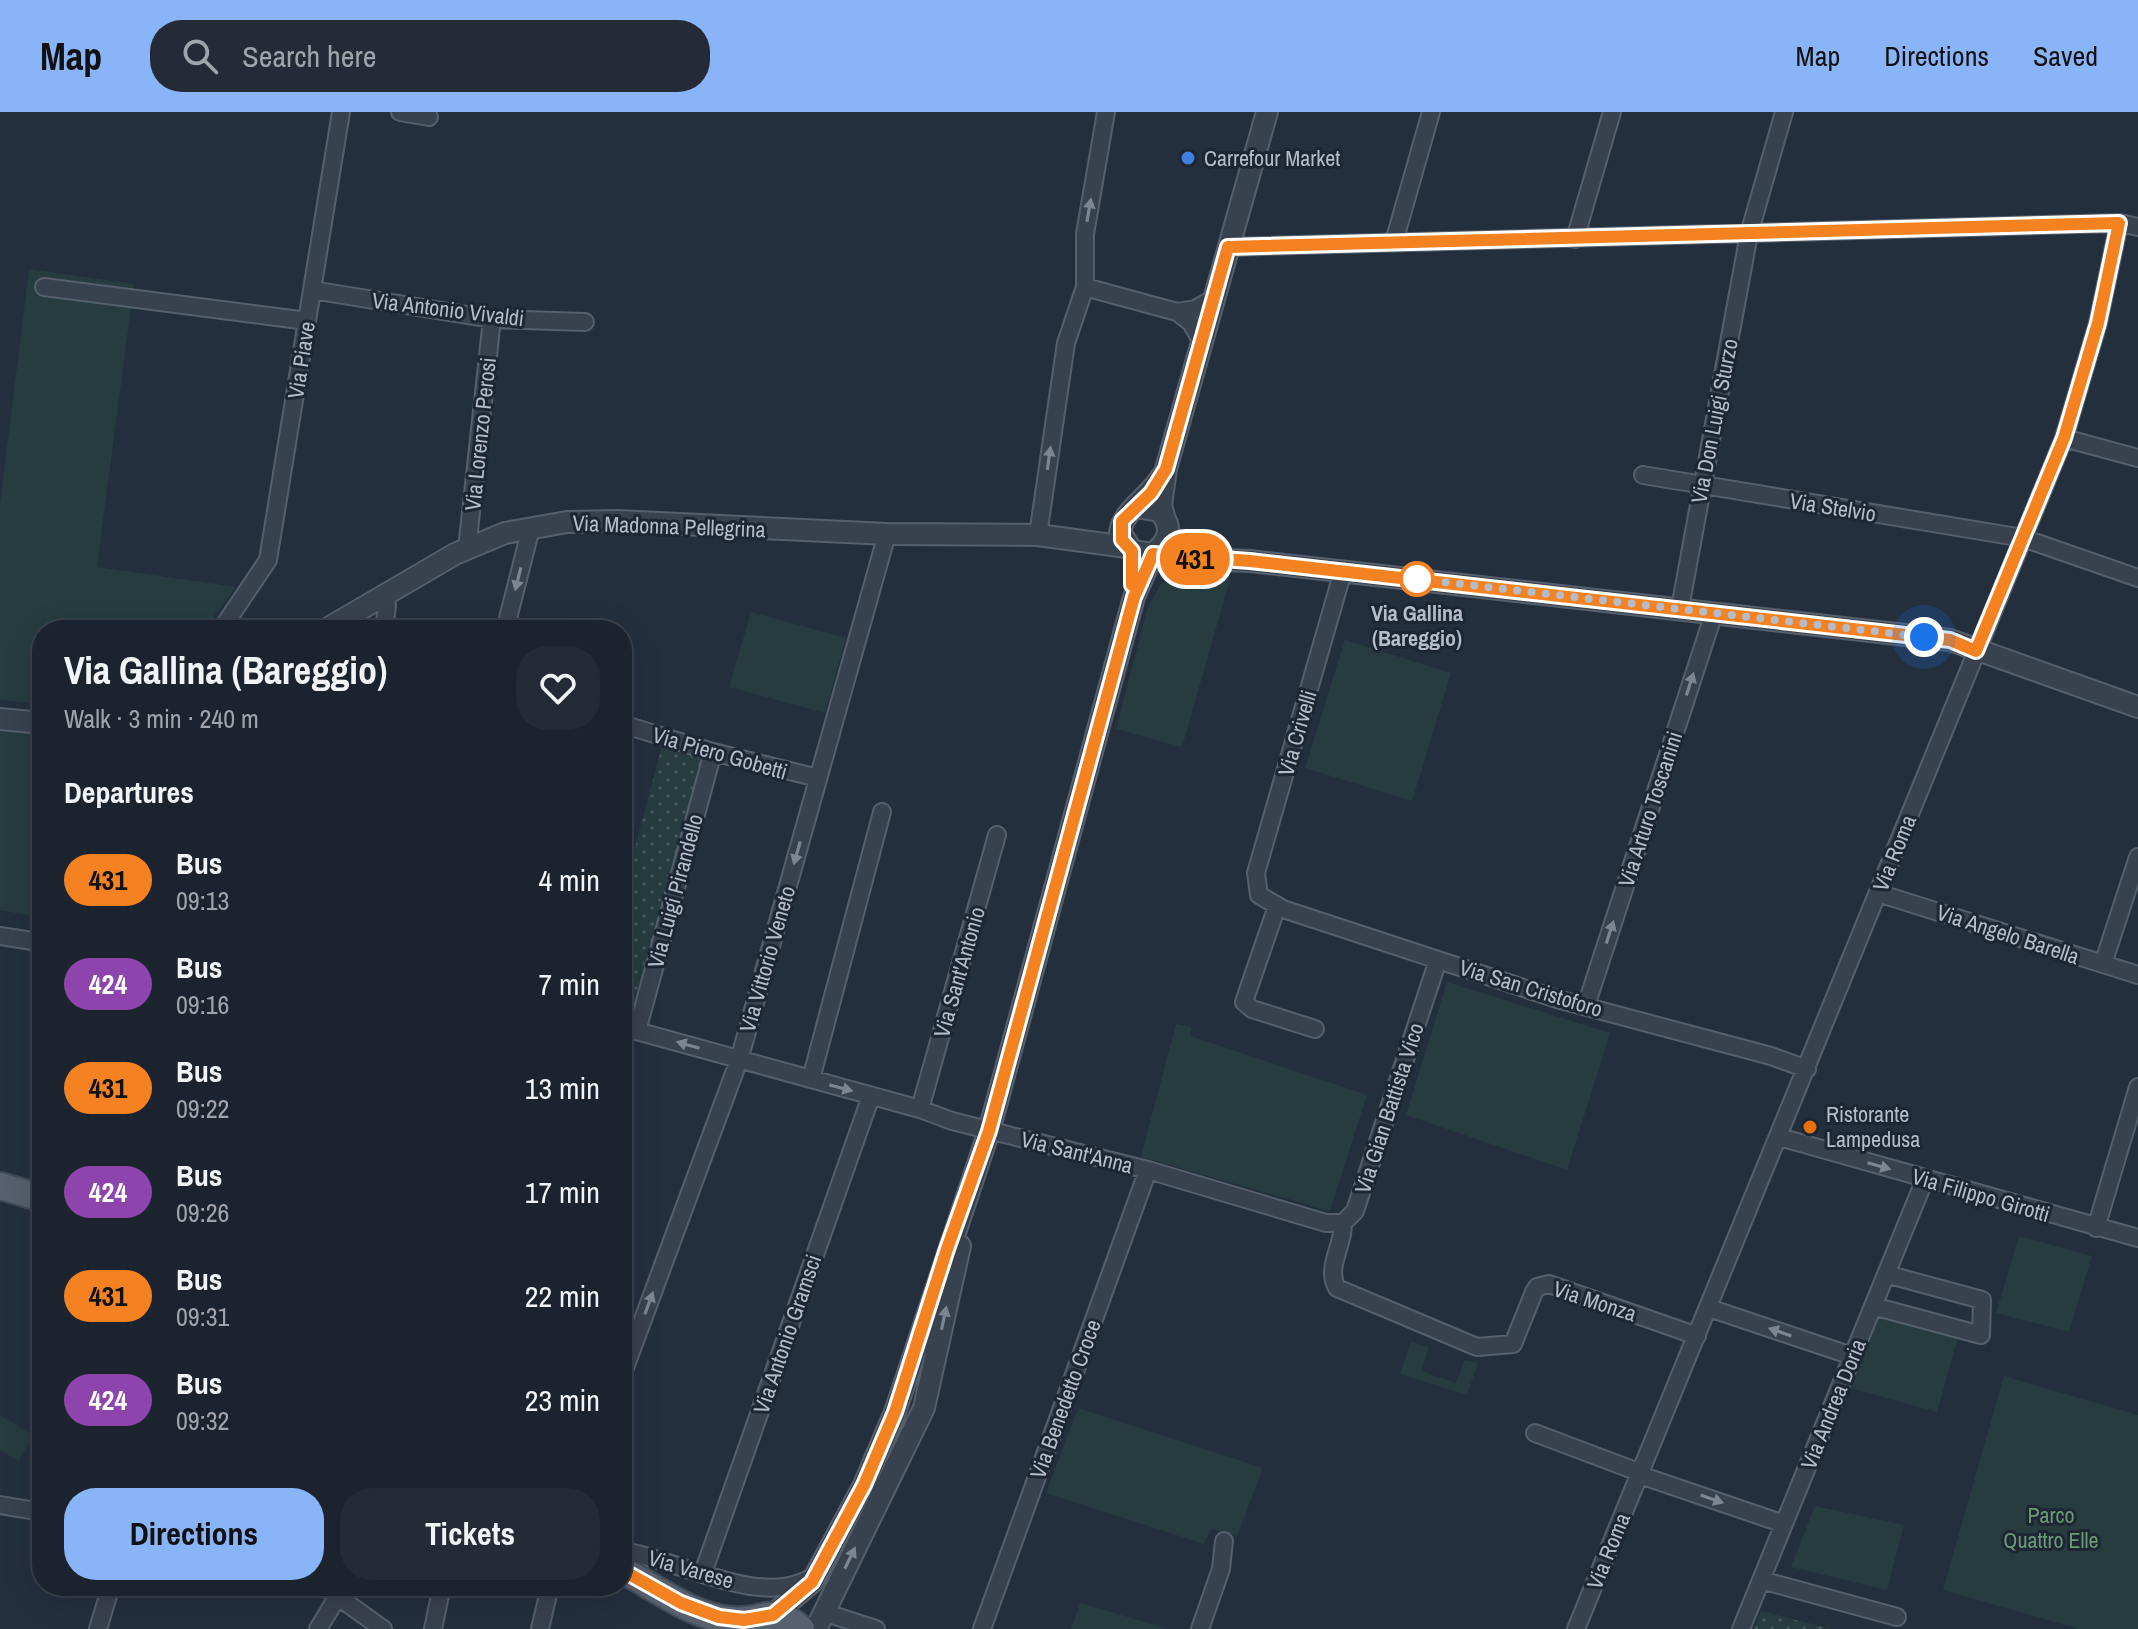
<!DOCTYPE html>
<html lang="en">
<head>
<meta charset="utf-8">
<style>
  :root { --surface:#1b232e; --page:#242b36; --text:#f1f3f6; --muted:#a0a4aa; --line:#39404a; --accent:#8ab4f8 }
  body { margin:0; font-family:"Archivo Narrow",sans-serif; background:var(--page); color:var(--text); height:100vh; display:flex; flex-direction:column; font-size:30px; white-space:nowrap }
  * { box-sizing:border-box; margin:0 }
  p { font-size:26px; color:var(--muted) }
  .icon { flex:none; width:44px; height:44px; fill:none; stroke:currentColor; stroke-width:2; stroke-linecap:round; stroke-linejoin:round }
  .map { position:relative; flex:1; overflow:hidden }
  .sheet { position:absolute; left:32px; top:508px; width:600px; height:976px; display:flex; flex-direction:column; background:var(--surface); border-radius:32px; box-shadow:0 8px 32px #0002,0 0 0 2px var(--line) }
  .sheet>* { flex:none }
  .badge { padding:0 16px; border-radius:26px; font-size:28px; line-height:52px }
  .you { position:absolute; width:40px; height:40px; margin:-20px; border:6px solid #fff; border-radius:50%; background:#1a73e8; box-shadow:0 0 0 12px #1a73e833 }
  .map>.badge { position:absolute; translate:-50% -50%; box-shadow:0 0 0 4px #fff }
  h2 { padding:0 32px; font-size:30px; line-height:72px }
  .round { display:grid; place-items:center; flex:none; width:84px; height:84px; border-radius:32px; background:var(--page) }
  .overview { display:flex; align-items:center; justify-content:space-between; height:136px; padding:0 32px }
  h1 { font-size:38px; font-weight:800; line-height:60px }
  .action { display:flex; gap:16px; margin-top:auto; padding:16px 32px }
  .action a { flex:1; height:92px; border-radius:32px; background:var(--accent); color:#111; font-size:32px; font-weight:800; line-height:92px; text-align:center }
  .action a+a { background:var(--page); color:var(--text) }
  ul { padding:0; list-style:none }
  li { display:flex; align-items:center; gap:24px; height:104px; padding:0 32px }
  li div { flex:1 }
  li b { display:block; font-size:30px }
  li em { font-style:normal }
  li .badge { min-width:88px; font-weight:700; text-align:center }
  header { display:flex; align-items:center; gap:48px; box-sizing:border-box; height:112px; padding:0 40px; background:var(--accent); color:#111 }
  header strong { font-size:38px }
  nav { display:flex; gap:44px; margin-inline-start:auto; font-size:28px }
  .search { width:560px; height:72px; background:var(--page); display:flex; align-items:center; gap:20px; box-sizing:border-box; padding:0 28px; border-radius:32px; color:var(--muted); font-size:30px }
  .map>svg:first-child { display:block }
  .grass { fill:url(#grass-dots) }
  .green { fill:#263c3f }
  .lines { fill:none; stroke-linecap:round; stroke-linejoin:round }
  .minor-casing { stroke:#565f6c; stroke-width:20 }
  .tertiary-casing { stroke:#565f6c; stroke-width:24 }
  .primary-casing { stroke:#414a57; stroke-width:30 }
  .minor { stroke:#38414e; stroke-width:16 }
  .tertiary { stroke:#38414e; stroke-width:20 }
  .primary { stroke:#56606e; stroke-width:26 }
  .oneway { fill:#7c8592 }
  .line-casing { stroke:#fff; stroke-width:18 }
  .line { stroke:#f58220; stroke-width:12 }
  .walk { stroke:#b4bcc9; stroke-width:8; stroke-dasharray:0 14.4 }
  .shop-dot { fill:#3f7fe0; stroke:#1d2633; stroke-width:3 }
  .stop-dot { fill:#fff; stroke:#f58220; stroke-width:4 }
  .food-dot { fill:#e8710a; stroke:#1d2633; stroke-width:3 }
  .labels { text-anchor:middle; stroke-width:6; stroke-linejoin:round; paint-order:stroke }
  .poi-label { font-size:22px; fill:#b4bcc9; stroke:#1d2633; text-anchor:start }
  .street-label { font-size:22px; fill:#b4bcc9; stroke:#1d2633 }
  .stop-label { font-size:22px; font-weight:bold; fill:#b4bcc9; stroke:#1d2633 }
  .park-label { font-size:22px; fill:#6b9a76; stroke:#1d2633 }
</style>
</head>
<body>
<header>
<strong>Map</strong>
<div class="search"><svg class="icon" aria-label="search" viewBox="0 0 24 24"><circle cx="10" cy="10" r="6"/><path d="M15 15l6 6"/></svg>Search here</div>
<nav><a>Map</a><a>Directions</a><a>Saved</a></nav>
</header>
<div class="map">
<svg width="2138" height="1517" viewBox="0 0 2138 1517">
  <defs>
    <pattern id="grass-dots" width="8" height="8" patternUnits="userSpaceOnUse" patternTransform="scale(2)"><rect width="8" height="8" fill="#263c3f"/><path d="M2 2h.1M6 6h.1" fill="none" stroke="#435659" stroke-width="1.8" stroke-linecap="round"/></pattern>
  </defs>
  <rect width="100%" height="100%" fill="#242f3e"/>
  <path class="grass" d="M663,630L709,644L634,909L622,906V784Z
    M1761,1499L1831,1517H1754Z"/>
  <path class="green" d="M29,157L134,172L97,455L236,475L212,507L196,518H42V592L0,588V392Z
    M1179,462L1230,467L1182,635L1116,617L1148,494L1161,472Z
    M751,500L846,526L825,601L729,575Z
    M1345,528L1451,561L1412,689L1305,656Z
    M0,616L42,621V781L37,805L0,798Z
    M1447,870L1610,921L1567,1058L1406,1003Z
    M1176,912L1192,915L1190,924L1367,983L1330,1099L1141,1045Z
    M2019,1124L2092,1144L2069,1220L1996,1201Z
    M1880,1202L1959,1222L1937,1300L1850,1276Z
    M1411,1230L1429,1235L1421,1259L1456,1271L1465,1248L1478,1251L1467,1283L1400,1262Z
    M2004,1264L2138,1303V1517H2079L1943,1478Z
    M1078,1296L1263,1356L1237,1424L1211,1417L1204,1432L1046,1381Z
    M0,1303L34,1324L18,1349L0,1338Z
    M1815,1394L1904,1413L1887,1478L1791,1455Z
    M1080,1491L1169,1517H1071Z"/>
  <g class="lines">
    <defs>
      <path id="minor" d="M400,0L429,5
        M1575,127L1612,0
        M1394,130L1431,0
        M1228,135L2119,111L2138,115
        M44,175L307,209
        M1085,175L1177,200
        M312,178L492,207L585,210
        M1201,228L1191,211L1177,200L1195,197L1213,187
        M2064,326L2138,346
        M1643,363L2023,426L2138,466
        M1038,423L1066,231L1085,175V122L1106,0
        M467,437L492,207
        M1343,459L1256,761L1259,783L1283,797L1557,887L1771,944L1807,957
        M384,482L387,494L384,518
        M1680,496L1749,122L1784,0
        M221,518L268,448L341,0
        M505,518L531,416
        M622,612L713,640L818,666
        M1878,781L2138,863
        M1277,794L1244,890L1252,897L1315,917
        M0,824L32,829
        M2103,852L2138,745
        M1586,894L1714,501
        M622,915L920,997L952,1009L1148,1058L1326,1111H1343
        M637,919L713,640
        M811,967L882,700
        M920,997L997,723
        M1779,1025L2138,1126
        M1343,1111C1344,1134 1325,1155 1337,1176L1477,1235L1513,1232L1534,1180L1537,1175L1549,1172L1697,1224
        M1343,1111L1355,1099L1438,848
        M2096,1116L2138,975
        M1873,1194L1981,1223L1982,1188L1886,1162
        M1709,1196L1852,1244
        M622,1264L739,948L887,422
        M1535,1321L1641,1361
        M1640,1363L1784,1412
        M0,1393L42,1400
        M622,1439C677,1447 758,1495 809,1467
        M703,1461L871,984
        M1761,1468L1897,1505
        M323,1474L383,1517
        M823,1500L876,1517
        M98,1517L111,1474
        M318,1517L338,1484
        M433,1517L442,1474
        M540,1517L550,1474
        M982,1517L1148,1058
        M1200,1517L1221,1457L1224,1429
        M1576,1517L2064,326L2098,211L2119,111
        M1741,1517L1925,1067"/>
      <path id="tertiary" d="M1137,395L1159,399C1174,415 1169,429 1153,442L1132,439L1120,420C1124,397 1150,385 1162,364
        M1164,404L1161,393L1166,357L1267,0
        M1156,440L1173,446L1250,449L1950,528L2138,595
        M325,518L455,442L505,421L567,410L617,409L887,422L1038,423L1127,435
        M0,607L42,611
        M773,1503L812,1470L864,1373L895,1300L989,1019L1134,485L1153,442
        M816,1517L924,1296L960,1134"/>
      <path id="primary" d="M0,1074L42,1086
        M622,1458C661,1478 706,1516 752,1507
        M740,1514C761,1501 783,1499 801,1517"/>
    </defs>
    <use href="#minor" class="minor-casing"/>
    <use href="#tertiary" class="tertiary-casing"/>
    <use href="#primary" class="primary-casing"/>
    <use href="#minor" class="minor"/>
    <use href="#tertiary" class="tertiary"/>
    <use href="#primary" class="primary"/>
  </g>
  <defs><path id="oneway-solid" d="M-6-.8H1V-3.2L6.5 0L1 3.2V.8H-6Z" transform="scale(2)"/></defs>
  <g class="oneway">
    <use href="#oneway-solid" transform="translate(1089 98) rotate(-80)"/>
    <use href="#oneway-solid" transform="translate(1049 346) rotate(-82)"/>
    <use href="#oneway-solid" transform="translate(518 467) rotate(104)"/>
    <use href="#oneway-solid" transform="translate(1690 572) rotate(-72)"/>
    <use href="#oneway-solid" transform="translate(797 741) rotate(106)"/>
    <use href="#oneway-solid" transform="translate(1610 820) rotate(-72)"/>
    <use href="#oneway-solid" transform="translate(688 933) rotate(-164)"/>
    <use href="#oneway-solid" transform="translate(841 976) rotate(15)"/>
    <use href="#oneway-solid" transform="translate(1879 1054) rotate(16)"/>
    <use href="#oneway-solid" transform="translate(649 1191) rotate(-70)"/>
    <use href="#oneway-solid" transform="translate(944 1206) rotate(-78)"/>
    <use href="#oneway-solid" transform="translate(1780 1220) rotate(-161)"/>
    <use href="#oneway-solid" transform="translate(1712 1387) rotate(19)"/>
    <use href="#oneway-solid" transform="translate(850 1446) rotate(-64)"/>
  </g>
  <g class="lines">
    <defs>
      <path id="line" d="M622,1458L681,1491L719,1505L744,1508L773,1503L812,1470L864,1373L895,1300L947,1137L989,1019L1134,485L1153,442L1250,449L1950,528L1976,539L2064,326L2098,211L2119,111L1228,135L1166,357L1151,381L1122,409V428L1132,439V473"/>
    </defs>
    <use href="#line" class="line-casing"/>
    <use href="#line" class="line"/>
    <path class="walk" d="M1417,467L1924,525"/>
  </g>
  <circle class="shop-dot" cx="1188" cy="46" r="8"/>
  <circle class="stop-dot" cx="1417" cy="467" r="16"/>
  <circle class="food-dot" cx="1810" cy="1015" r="8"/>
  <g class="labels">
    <g class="poi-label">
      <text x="1204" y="54">Carrefour Market</text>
      <text x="1826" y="1010">Ristorante<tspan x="1826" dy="25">Lampedusa</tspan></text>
    </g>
    <g class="street-label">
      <text transform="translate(448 197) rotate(7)" y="8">Via Antonio Vivaldi</text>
      <text transform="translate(301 248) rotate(-81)" y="8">Via Piave</text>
      <text transform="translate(1714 309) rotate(-79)" y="8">Via Don Luigi Sturzo</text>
      <text transform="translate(480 322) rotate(-84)" y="8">Via Lorenzo Perosi</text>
      <text transform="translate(1833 395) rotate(9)" y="8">Via Stelvio</text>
      <text transform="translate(669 414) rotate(2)" y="8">Via Madonna Pellegrina</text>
      <text transform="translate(1297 621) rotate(-74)" y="8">Via Crivelli</text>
      <text transform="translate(720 641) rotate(16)" y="8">Via Piero Gobetti</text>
      <text transform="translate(1650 697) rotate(-72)" y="8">Via Arturo Toscanini</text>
      <text transform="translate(1894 741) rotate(-68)" y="8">Via Roma</text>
      <text transform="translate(675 779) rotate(-75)" y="8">Via Luigi Pirandello</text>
      <text transform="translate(2008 822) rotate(18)" y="8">Via Angelo Barella</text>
      <text transform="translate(767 847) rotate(-74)" y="8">Via Vittorio Veneto</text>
      <text transform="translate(959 860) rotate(-74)" y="8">Via Sant'Antonio</text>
      <text transform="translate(1531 876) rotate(17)" y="8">Via San Cristoforo</text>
      <text transform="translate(1389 996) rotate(-72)" y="8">Via Gian Battista Vico</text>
      <text transform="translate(1077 1040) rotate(14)" y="8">Via Sant'Anna</text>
      <text transform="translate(1981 1083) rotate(16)" y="8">Via Filippo Girotti</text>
      <text transform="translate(1595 1189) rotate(18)" y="8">Via Monza</text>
      <text transform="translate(787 1222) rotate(-71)" y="8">Via Antonio Gramsci</text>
      <text transform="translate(1065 1287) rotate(-70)" y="8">Via Benedetto Croce</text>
      <text transform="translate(1833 1292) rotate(-68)" y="8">Via Andrea Doria</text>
      <text transform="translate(1608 1439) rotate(-68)" y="8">Via Roma</text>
      <text transform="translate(691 1457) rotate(16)" y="8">Via Varese</text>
    </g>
    <g class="stop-label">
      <text x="1417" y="509">Via Gallina<tspan x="1417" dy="25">(Bareggio)</tspan></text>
    </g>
    <g class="park-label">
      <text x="2051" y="1411">Parco<tspan x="2051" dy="25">Quattro Elle</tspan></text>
    </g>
  </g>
</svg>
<div class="you" style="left:1924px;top:525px"></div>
<b class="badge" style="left:1195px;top:447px;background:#f58220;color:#111">431</b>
<section class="sheet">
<div class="overview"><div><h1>Via Gallina (Bareggio)</h1><p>Walk · 3 min · 240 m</p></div><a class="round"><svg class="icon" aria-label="heart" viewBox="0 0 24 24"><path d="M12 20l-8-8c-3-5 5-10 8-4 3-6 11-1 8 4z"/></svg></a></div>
<h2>Departures</h2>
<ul>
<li><span class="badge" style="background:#f58220;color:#111">431</span><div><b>Bus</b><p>09:13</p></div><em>4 min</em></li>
<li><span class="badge" style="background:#8e44ad;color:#fff">424</span><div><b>Bus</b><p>09:16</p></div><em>7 min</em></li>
<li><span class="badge" style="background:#f58220;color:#111">431</span><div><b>Bus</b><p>09:22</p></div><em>13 min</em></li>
<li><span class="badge" style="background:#8e44ad;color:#fff">424</span><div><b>Bus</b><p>09:26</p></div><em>17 min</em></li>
<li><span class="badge" style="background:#f58220;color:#111">431</span><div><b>Bus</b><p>09:31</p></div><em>22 min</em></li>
<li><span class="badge" style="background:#8e44ad;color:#fff">424</span><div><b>Bus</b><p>09:32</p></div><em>23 min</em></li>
</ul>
<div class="action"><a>Directions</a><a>Tickets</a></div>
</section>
</div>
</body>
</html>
